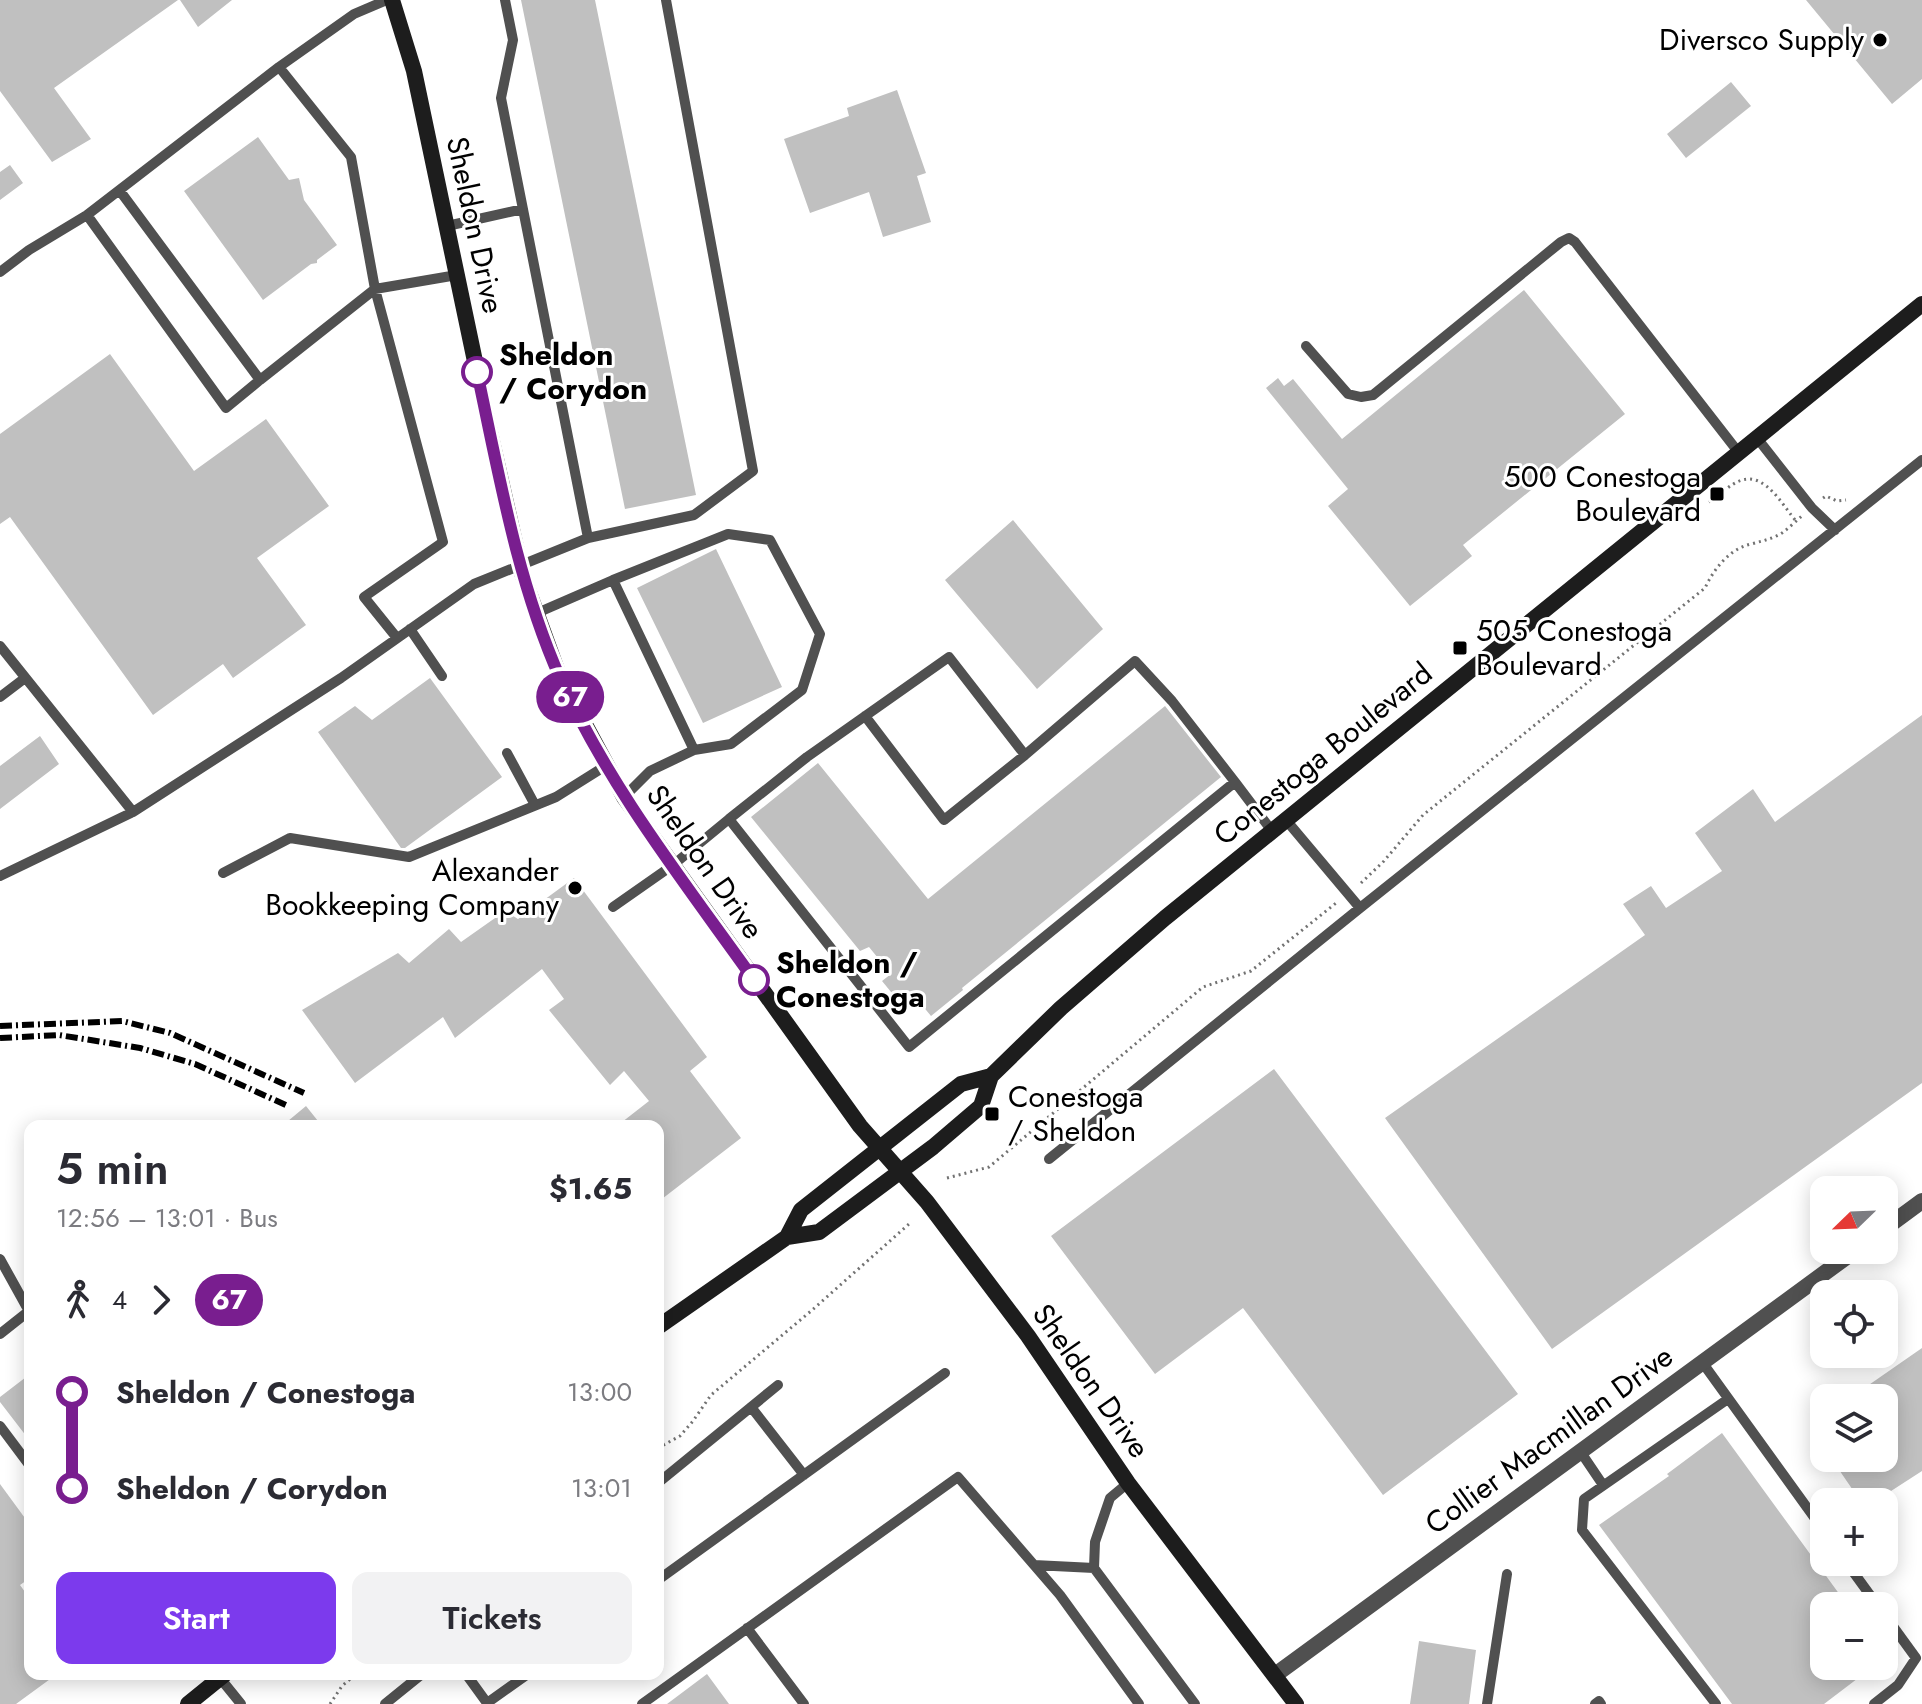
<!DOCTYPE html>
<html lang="en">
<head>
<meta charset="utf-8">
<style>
  :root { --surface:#fff; --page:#f2f2f3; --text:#2b2b33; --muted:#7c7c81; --accent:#7c3aed }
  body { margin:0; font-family:Jost,sans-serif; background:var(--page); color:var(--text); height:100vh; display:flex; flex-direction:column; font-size:30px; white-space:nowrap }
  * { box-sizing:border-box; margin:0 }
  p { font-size:26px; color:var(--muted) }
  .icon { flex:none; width:44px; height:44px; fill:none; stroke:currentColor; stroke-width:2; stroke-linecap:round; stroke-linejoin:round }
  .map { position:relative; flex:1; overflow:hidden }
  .panel { position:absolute; left:24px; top:1120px; width:640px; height:560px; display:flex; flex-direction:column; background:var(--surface); border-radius:16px; box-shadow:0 4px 20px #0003 }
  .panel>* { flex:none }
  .badge { padding:0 16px; border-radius:26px; font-size:28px; line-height:52px }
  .needle { width:52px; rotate:247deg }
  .buttons { position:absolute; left:1810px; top:1176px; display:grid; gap:16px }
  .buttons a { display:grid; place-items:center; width:88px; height:88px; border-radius:16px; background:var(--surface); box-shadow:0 4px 20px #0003; font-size:40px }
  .map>.badge { position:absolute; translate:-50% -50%; box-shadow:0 0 0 4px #fff }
  .legs { display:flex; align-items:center; gap:12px; height:88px; padding:0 32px; font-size:26px }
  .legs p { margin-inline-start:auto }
  .summary { display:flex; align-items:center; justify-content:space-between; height:136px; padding:0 32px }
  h1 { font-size:44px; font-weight:600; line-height:60px }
  .action { display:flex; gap:16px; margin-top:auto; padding:16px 32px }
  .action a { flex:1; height:92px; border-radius:16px; background:var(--accent); color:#fff; font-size:32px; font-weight:600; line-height:92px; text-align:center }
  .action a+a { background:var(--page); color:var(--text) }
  ul { padding:0 32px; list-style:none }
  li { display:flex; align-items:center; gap:28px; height:96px; font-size:30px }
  li i { display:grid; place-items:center; width:12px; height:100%; margin:0 10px; background:currentColor }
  li i::after { content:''; width:20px; height:20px; margin:-10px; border:6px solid; border-radius:50%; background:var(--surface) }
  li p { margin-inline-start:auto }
  li:first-child i { background:linear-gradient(#0000 50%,currentColor 0) }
  li:last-child i { background:linear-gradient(currentColor 50%,#0000 0) }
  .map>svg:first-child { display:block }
  .building { fill:#c0c0c0 }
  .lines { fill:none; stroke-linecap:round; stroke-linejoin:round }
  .path { stroke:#727272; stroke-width:3; stroke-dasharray:2 4; stroke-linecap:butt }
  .lane { stroke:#505050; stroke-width:10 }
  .street { stroke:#505050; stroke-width:16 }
  .secondary { stroke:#1d1d1d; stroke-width:16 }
  .rail { stroke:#000; stroke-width:6; stroke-dasharray:12 4 2 4; stroke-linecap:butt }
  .line-1-casing { stroke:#fff; stroke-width:18 }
  .line-1 { stroke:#791e8f; stroke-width:12 }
  .poi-dot { fill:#000; stroke:#fff; stroke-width:3 }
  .stop-1-dot { fill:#fff; stroke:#791e8f; stroke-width:4 }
  .labels { text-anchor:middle; stroke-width:6; stroke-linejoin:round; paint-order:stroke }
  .poi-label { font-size:30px; fill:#000; stroke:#fff; text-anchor:end }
  .street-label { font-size:30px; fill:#000; stroke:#fff }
  .stop-label { font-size:30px; font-weight:bold; fill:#000; stroke:#fff; text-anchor:start }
</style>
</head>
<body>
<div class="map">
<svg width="1922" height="1704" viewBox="0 0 1922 1704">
  <rect width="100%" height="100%" fill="#fff"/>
  <path class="building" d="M0,0H178L54,88L91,139L52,162L0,91Z
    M180,0H232L198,27Z
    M521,0H595L696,495L625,509Z
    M1806,0H1922V79L1892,104Z
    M1731,82L1751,106L1686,158L1667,134Z
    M897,90L926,173L917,176L931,222L883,237L869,192L810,213L784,139L849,116L847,108Z
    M258,137L289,180L299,178L304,200L337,245L317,260V263L311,264L263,300L184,191Z
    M10,165L23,183L0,200V172Z
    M1524,290L1625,414L1463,545L1472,556L1410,606L1328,506L1348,489L1266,388L1278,378L1284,386L1293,379L1342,439Z
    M110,354L194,471L266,419L329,506L257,558L306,625L233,678L223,664L153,715L10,517L0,524V434Z
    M1013,520L1103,629L1037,689L945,580Z
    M716,549L782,687L703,723L637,588Z
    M430,678L502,777L405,848H401L318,732L355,706L372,720Z
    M1165,706L1221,777L962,988L963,990L931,1016L917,999L905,1009L882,981L891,974L869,947L860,951L751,817L818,763L928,899Z
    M1922,715V1083L1552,1349L1385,1118L1645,935L1623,904L1651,886L1666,908L1722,871L1695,833L1753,789L1775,822Z
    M40,736L59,764L0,809V766Z
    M574,878L707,1057L690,1071L741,1138L658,1202V1126H617L649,1101L624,1071L610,1085L549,1010L564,999L542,969L455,1038L443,1017L355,1083L302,1010L398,953L409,963L449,929L461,942L505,911L518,919Z
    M1274,1069L1518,1394L1383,1495L1243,1308L1155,1374L1051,1236Z
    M306,1106L322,1126H282Z
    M1922,1348V1471L1874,1502H1861L1831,1458H1884V1398H1850Z
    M30,1374V1441L0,1402V1397Z
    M1722,1433L1848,1606H1824V1666H1874L1824,1704H1732L1599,1525L1669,1476L1667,1474Z
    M0,1484L30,1525V1578L20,1585L30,1599V1674H57L16,1704H0Z
    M1419,1641L1476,1650L1469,1704H1410Z
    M707,1674L729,1704H667Z"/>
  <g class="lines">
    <path class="path" d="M1823,498L1826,496L1837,501L1846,500
      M1709,502C1719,496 1731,483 1742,480C1766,473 1783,506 1796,521
      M1361,883L1384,861L1423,815L1705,588C1714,569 1729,549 1751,544C1762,541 1772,539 1782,533C1789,528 1796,521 1802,516
      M947,1178L989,1167L1203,987L1251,971L1336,903
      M658,1448L680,1436L693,1421L711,1395L811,1311L909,1224
      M330,1704L342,1686L356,1674"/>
    <path class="lane" d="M279,67L351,157L375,289L443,542L364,597L397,638
      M87,215L226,408L260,380L120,191
      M447,226L523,209
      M0,272L29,250L87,215L279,67L354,14L387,0
      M1306,346L1348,394L1361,397L1373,395L1561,242L1569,238L1575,242L1739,453
      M260,380L375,289L457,275
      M1757,438L1812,508L1835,530
      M588,538L694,515L753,471L666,0
      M613,580L728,534L770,540L820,634L802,690L731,744L694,750
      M537,613L613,580L694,750L650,771L624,797
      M410,629L442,676
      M0,646L133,812L341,678L474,584L588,538L501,98L513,40L505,0
      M0,697L25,678
      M865,716L944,820L1025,755
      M507,753L535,805
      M729,819L807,757L949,657L1025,755L1135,661L1172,701L1235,782
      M1286,820L1360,908
      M223,873L290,838L409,857L556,797L607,765
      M0,876L133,812
      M613,907L673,865L729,819L909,1047L1235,782L1272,831
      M1049,1159L1360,908L1922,460
      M0,1259L30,1313
      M0,1334L29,1311
      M1702,1362L1824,1531
      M751,1407L804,1475
      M0,1426L30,1466
      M1580,1451L1603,1485
      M658,1483L778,1385
      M1128,1483L1110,1498L1095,1542L1094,1568L1195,1704
      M1846,1562L1878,1606
      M1034,1565L1094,1568
      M658,1580L945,1373
      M747,1628L804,1704
      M466,1674L487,1703L528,1674
      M220,1678L241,1704
      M385,1704L422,1674
      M642,1704L958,1477L1060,1595L1139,1704
      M1487,1704L1507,1574
      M1595,1704L1599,1701L1601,1704
      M1716,1704L1582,1530L1584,1499L1728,1399
      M1874,1704L1898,1685L1916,1658L1884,1614"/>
    <path class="street" d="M1884,1229L1922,1201
      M1275,1675L1856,1250"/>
    <path class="secondary" d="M392,0L414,71L489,428L522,573L560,678L624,797L860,1126L927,1202L1028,1336L1128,1483L1296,1704
      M787,1237L801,1210L961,1084L991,1076
      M658,1327L787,1237L819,1232L933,1147L981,1106L991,1076L1061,1008L1165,918L1922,304
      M188,1704L225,1674"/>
    <path class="rail" d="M0,1026L122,1021L170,1033L304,1093
      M0,1038L59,1035L140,1048L195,1064L288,1106"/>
  </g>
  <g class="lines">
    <defs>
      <path id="line-1" d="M477,372C499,475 517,581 560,678C609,787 685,883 754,980"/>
    </defs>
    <use href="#line-1" class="line-1-casing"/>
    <use href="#line-1" class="line-1"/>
  </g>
  <g class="poi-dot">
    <circle cx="1880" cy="40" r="8"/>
    <rect x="1709" y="486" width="16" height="16" rx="4"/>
    <rect x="1452" y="640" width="16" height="16" rx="4"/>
    <circle cx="575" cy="888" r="8"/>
    <rect x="984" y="1106" width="16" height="16" rx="4"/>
  </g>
  <g class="stop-1-dot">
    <circle cx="477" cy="372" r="14"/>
    <circle cx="754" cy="980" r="14"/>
  </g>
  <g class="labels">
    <g class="poi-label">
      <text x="1864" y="50">Diversco Supply</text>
      <text x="1701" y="487">500 Conestoga<tspan x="1701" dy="34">Boulevard</tspan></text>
      <text x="1476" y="641" text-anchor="start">505 Conestoga<tspan x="1476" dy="34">Boulevard</tspan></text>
      <text x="559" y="881">Alexander<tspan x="559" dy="34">Bookkeeping Company</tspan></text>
      <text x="1008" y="1107" text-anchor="start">Conestoga<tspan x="1008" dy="34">/ Sheldon</tspan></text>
    </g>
    <g class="street-label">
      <text transform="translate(475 225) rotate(78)" y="10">Sheldon Drive</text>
      <text transform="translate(1323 754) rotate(-39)" y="10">Conestoga Boulevard</text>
      <text transform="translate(705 862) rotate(55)" y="10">Sheldon Drive</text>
      <text transform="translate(1091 1381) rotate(55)" y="10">Sheldon Drive</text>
      <text transform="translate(1549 1440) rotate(-36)" y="10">Collier Macmillan Drive</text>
    </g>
    <g class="stop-label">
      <text x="499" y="365">Sheldon<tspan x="499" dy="34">/ Corydon</tspan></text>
      <text x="776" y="973">Sheldon /<tspan x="776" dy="34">Conestoga</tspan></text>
    </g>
  </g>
</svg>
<div class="buttons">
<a><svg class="needle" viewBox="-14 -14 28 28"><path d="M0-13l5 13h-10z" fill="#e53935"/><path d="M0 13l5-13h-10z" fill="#7c7c81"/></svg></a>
<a><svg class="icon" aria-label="locate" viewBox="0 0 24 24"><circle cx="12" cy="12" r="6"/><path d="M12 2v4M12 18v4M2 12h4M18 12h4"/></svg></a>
<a><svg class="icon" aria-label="layers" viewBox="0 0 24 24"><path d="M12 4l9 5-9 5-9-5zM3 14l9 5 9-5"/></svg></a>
<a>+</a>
<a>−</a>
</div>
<b class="badge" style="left:570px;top:697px;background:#791e8f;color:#fff">67</b>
<section class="panel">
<div class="summary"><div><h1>5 min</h1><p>12:56 – 13:01 · Bus</p></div><b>$1.65</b></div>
<div class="legs"><svg class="icon" aria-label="walk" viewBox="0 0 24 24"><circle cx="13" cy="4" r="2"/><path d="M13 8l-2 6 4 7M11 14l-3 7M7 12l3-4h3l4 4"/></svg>4<svg class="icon" aria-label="forward" viewBox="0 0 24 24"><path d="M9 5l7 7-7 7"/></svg><b class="badge" style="background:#791e8f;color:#fff">67</b></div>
<ul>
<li><i style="color:#791e8f"></i><b>Sheldon / Conestoga</b><p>13:00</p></li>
<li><i style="color:#791e8f"></i><b>Sheldon / Corydon</b><p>13:01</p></li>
</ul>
<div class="action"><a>Start</a><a>Tickets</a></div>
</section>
</div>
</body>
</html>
